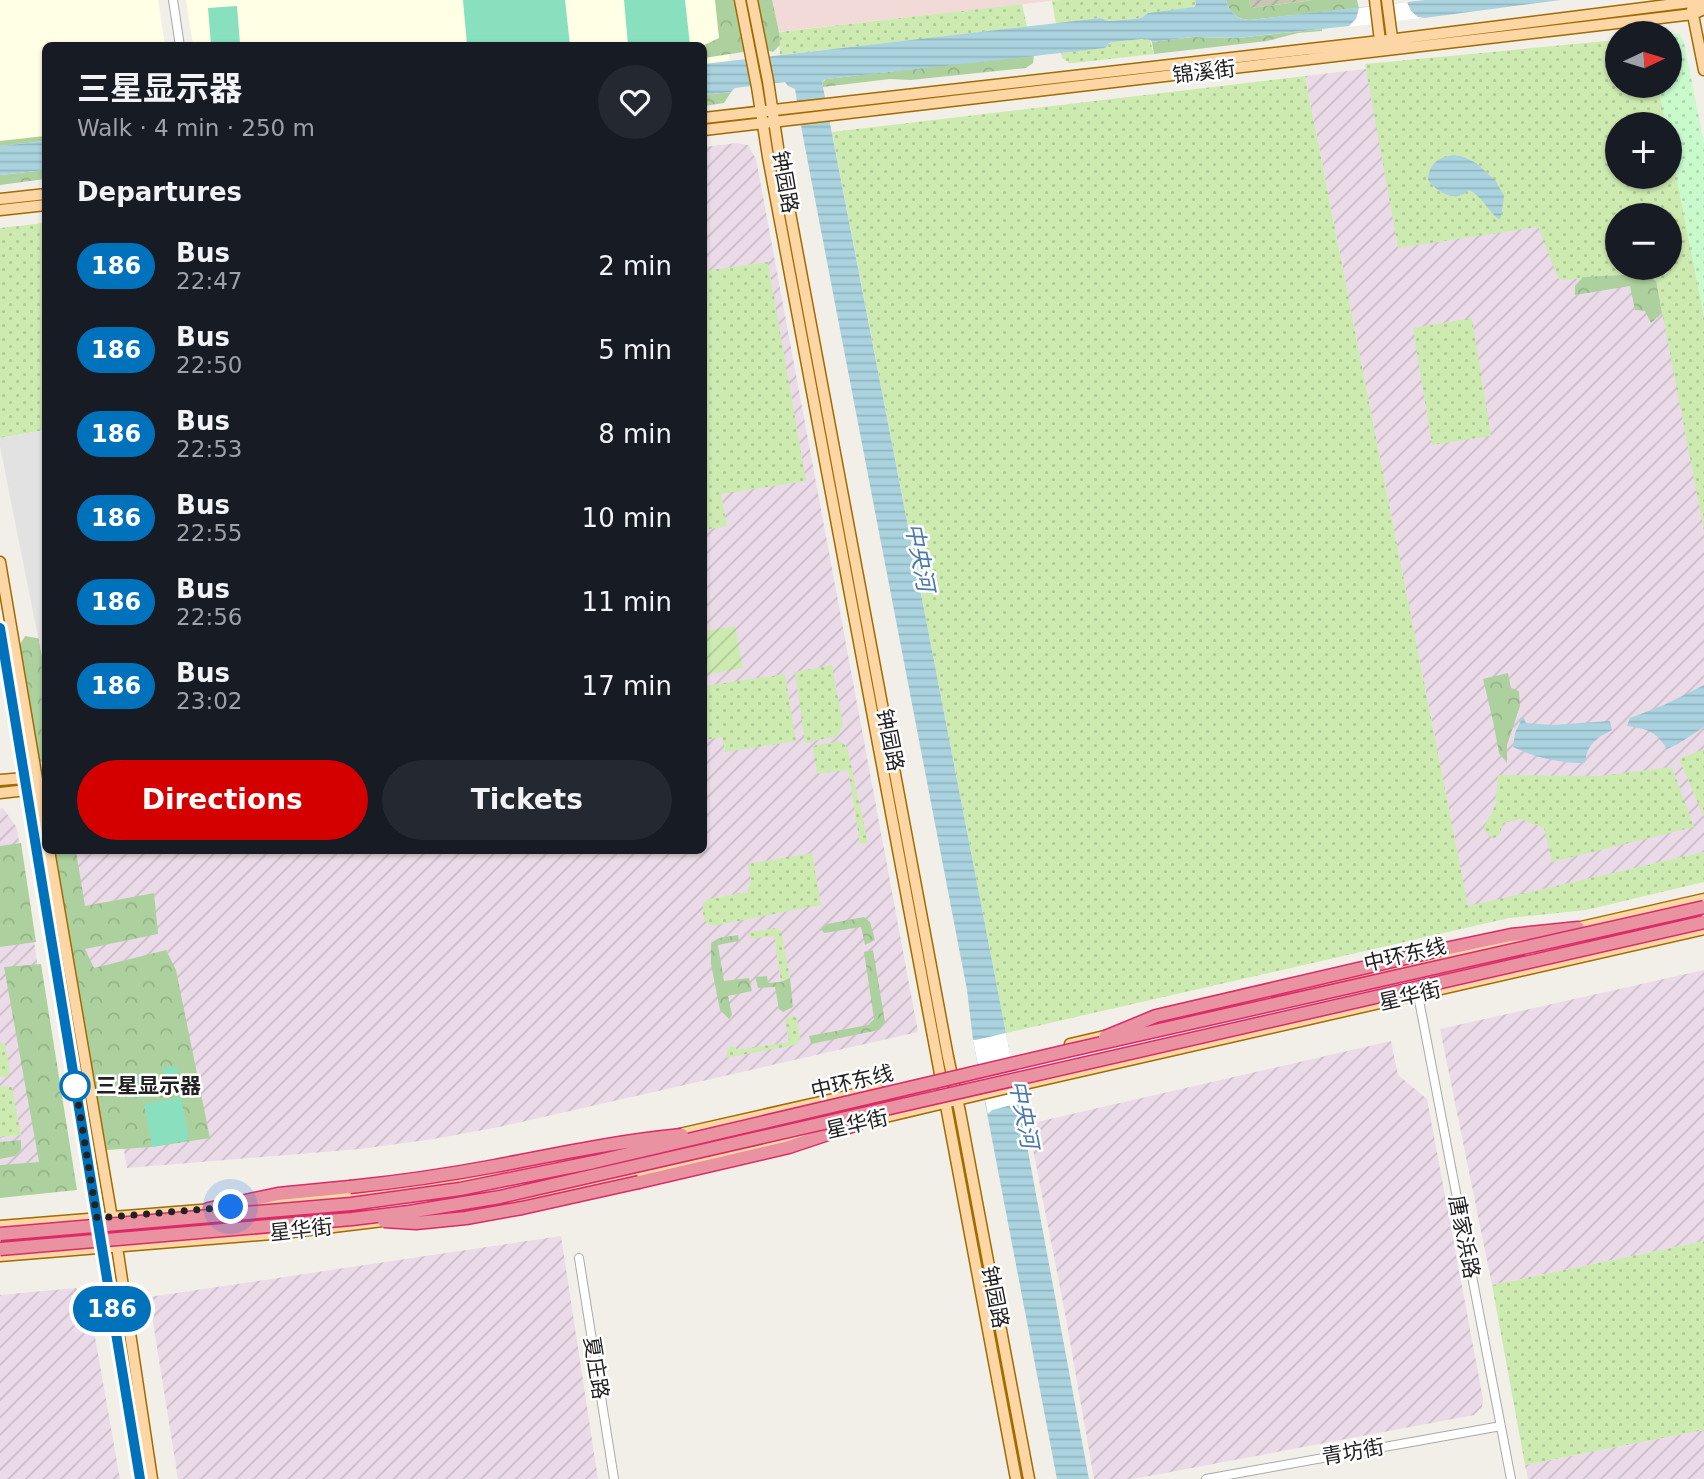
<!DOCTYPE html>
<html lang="en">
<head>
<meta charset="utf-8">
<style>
  :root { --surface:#171b24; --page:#242831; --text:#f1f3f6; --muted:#9ea1a6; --accent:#d40000 }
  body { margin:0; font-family:"DejaVu Sans","Noto Sans SC",sans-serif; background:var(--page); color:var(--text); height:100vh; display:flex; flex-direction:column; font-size:26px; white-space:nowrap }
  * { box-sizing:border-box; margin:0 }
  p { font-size:23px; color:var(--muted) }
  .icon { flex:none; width:38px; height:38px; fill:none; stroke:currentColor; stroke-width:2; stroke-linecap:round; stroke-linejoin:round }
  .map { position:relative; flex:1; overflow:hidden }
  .panel { position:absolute; left:42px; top:42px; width:665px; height:812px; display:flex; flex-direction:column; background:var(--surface); border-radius:10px; box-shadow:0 2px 5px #0004 }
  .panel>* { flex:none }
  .badge { padding:0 14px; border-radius:23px; font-size:24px; line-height:46px }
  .needle { width:46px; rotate:86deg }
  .buttons { position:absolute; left:1605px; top:21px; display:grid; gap:14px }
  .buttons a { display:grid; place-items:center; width:77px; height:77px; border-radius:50%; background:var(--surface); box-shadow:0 2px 5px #0004; font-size:35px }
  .you { position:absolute; width:35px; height:35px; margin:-18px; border:5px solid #fff; border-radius:50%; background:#1a73e8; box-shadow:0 0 0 10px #1a73e833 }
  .map>.badge { position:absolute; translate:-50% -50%; box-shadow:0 0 0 4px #fff }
  h2 { padding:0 35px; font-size:26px; line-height:63px }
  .round { display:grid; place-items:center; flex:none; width:74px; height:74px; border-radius:37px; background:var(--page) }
  .head { display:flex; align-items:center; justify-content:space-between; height:119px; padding:0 35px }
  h1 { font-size:33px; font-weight:700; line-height:52px }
  .action { display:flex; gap:14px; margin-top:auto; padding:14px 35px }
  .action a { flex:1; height:80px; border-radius:42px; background:var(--accent); color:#fff; font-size:28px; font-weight:700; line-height:80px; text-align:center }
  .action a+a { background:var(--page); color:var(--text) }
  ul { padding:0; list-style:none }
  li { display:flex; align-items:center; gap:21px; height:84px; padding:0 35px }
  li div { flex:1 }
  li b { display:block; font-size:26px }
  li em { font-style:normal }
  li .badge { min-width:77px; font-weight:700; text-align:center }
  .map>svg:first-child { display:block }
  .commercial { fill:#f2dad9 }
  .industrial { fill:url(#industrial-furrows); fill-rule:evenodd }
  .education { fill:#ffffe5 }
  .construction { fill:url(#construction-furrows) }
  .grass { fill:url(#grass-dots); fill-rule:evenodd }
  .forest { fill:url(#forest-crowns) }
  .park { fill:url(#park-dots) }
  .garden { fill:url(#garden-furrows) }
  .pitch { fill:#88e0be }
  .parking { fill:#e2e2e2 }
  .water { fill:url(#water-rules) }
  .pier { fill:#fff }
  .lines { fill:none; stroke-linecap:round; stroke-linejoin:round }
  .minor-casing { stroke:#a9a9a9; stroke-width:10 }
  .major-casing { stroke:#a06b00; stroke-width:13 }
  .highway-casing { stroke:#dc2a67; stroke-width:15 }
  .minor { stroke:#fff; stroke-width:8 }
  .major { stroke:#fcd6a4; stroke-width:10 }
  .highway { stroke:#e892a2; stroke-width:12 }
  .highway-bridge-casing { stroke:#dc2a67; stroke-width:15; stroke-linecap:butt }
  .highway-bridge { stroke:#e892a2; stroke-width:12 }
  .line-casing { stroke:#fff; stroke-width:16 }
  .line { stroke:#0072bc; stroke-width:10 }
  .walk { stroke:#222; stroke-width:7; stroke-dasharray:0 12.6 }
  .stop-dot { fill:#fff; stroke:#0072bc; stroke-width:3.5 }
  .labels { text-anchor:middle; stroke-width:5; stroke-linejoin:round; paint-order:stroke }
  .street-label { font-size:21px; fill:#222; stroke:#fff }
  .stop-label { font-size:21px; font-weight:bold; fill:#222; stroke:#fff; text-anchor:start }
  .water-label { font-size:23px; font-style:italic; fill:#4a7aab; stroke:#fff }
</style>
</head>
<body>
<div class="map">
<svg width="1704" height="1479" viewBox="0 0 1704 1479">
  <defs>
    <pattern id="industrial-furrows" width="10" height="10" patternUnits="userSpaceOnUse" patternTransform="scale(1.75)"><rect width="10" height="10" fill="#ebdbe8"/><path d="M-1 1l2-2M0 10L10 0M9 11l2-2" fill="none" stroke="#c9bcc7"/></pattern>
    <pattern id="construction-furrows" width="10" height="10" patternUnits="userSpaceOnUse" patternTransform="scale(1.75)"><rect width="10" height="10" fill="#c7c7b4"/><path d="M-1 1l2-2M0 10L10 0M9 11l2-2" fill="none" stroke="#abab9a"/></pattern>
    <pattern id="grass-dots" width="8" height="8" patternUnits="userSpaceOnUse" patternTransform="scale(1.75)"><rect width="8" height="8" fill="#cdebb0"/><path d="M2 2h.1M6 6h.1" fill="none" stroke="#b0c997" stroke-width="1.8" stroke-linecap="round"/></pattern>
    <pattern id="forest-crowns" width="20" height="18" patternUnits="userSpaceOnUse" patternTransform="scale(1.75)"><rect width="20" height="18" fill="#add19e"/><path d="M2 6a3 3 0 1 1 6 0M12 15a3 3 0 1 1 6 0" fill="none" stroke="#95b388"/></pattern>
    <pattern id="park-dots" width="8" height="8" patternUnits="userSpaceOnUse" patternTransform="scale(1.75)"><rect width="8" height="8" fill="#c8facc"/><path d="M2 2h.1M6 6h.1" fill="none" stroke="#acd6af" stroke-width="1.8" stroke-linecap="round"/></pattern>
    <pattern id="garden-furrows" width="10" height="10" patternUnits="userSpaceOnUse" patternTransform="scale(1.75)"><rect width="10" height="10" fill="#cdebb0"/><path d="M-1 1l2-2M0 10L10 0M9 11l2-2" fill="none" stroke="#b0c997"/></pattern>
    <pattern id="water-rules" width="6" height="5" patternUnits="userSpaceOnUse" patternTransform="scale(1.75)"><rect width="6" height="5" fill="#aad3df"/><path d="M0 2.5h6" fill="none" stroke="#92b5bf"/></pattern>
  </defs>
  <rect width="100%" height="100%" fill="#f2efe9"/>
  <path class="commercial" d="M770,0H1060L776,32Z"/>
  <path class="industrial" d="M1617,40V86H1658L1666,124H1617V177H1670V144L1704,317V852L1468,907L1305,76ZM1617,215H1670V268H1617Z
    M737,143L748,145L756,159L918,1032L499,1127L434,1139L360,1149L127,1168L117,1110L107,1074L68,851L704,850V147Z
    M3,808L17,828L69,1175L0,1179V809Z
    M1704,970V1241L1492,1285L1440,1029Z
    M1391,1041L1398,1075L1427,1099L1483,1399L1482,1407L1474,1415L1133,1479H1094L1065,1313L1028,1124Z
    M561,1236L598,1479H178L149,1297Z
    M76,1288L89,1303L120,1479H0V1295Z
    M1704,1430V1479H1528L1525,1465Z"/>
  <path class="education" d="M0,0H158L165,45L46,46L45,136L0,141Z
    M186,0H720L730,61L704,64V46L193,45Z"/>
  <path class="construction" d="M1249,0H1313L1251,8Z"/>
  <path class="grass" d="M1060,0H1195L1196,4L1192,8L1148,13L1141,18L1134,19L1108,21L1100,18L1056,24L1052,1Z
    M1022,4L1027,27L780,55L779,32Z
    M1142,39L1150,40L1154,54L1074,63H1069L1062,58L1061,52L1105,48L1109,43L1113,42Z
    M1617,40V86H1658L1666,124H1617V177H1670V144L1704,317V531L1655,275L1559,280L1538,227L1398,248L1365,64ZM1617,215H1670V268H1617Z
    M1305,76L1468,906L1704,852V882L1586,910L1509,918L1006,1033L832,132Z
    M45,223V430L0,438V228Z
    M768,262L806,481L721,494L727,526L704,530V271Z
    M1472,318L1491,436L1432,445L1413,328Z
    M832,665L843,725L837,736L805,743L795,672Z
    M785,674L796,741L725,752L722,737L704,740V686Z
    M840,741L846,746L848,751L868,843L860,844L848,770L817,774L813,746Z
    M1704,749V817L1679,759Z
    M1672,767L1694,827L1552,862L1544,828L1520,819L1503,823L1500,834L1493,839L1483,829L1495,806L1498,775L1599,776Z
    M812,853L821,905L712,926C702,921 703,914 703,904L708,899L747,892L751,880L748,864Z
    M776,928L781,931L790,978L781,982L774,936L750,939V932Z
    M793,1015L797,1019L800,1040L795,1045L726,1058L727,1052L731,1045L735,1047L737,1050L789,1042L785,1019Z
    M0,1042L5,1044L10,1072L7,1077H0Z
    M0,1086L12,1087L21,1135L0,1137Z
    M1704,1241V1430L1525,1465L1492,1285Z"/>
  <path class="forest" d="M715,0H740L750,51L704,58V46H702L719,38Z
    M756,0H772L779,32L780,45L773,52L766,50Z
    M1226,0H1249L1251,8L1313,0H1357L1359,8L1249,20C1236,19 1229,12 1226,0Z
    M1322,29V31L1298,33L1267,41L1154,54L1152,42L1193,37L1238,38Z
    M1034,55L1033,63L1026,68L911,80L890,79L823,87L822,83L826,79Z
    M731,92L724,103L704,106V95Z
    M45,136V141L0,146V141Z
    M45,170V179L0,185V175Z
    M1646,274L1656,281L1662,313L1651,323L1645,311L1635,310L1630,286L1575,295V286L1583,277Z
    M25,636L42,639L46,663L45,763L37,760L19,646Z
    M1508,673L1511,688L1519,691L1520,706L1507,745V763L1499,753L1493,721L1483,679Z
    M21,843L36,942L0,947V846Z
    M55,851H76L85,906L154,893L158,934L85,949L94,968L166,950L176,970L210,1138L152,1147L107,1150L74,977Z
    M864,917L870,922L875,940L865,945L861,927L824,933L821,929L827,924Z
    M738,935L739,941L718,945L724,981L749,978L752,991L728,996L732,1015L729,1019L720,1010L711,964V943L719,938Z
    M873,950L885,1022L879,1030L811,1044L809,1036L868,1025L874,1019L864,952Z
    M41,964L77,1190L0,1198V1165L39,1162L4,967Z
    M767,976L768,983L781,982L790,978L793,1007L783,1012L779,1009L775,987L758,988L755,977Z
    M21,1140V1150L15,1156L0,1159V1142Z"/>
  <path class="park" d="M1679,33L1684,42L1704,143V317L1670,144V124H1666L1658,86H1670V34Z"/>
  <path class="garden" d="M735,626L743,668L704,675V631Z"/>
  <path class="pitch" d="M463,0H565L570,45H467Z
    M624,0H685L690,45H628Z
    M237,6L240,44L211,45L208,8Z
    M177,1066L180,1092L166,1094L163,1068Z
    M148,1074L151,1096L138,1098L135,1076Z
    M181,1097L189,1140L152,1147L144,1104Z"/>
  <path class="parking" d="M45,430H46L45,672L0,446V438Z"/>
  <path class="water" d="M1195,0H1226C1229,12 1236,19 1249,20L1425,0H1561L1424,18L1238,38L1193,37L1152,42L1150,40L1142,39L1113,42L1109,43L1105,48L826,79L822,82L1006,1033L1089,1479H1057L973,1040L967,990L803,137L795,89L788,86L785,82L735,88L731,92L704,95V64L1101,18L1108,21L1134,19L1141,18L1148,13L1194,7L1196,4Z
    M45,141V170L0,175V146Z
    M1454,155L1464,157L1476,163L1495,180L1504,196L1501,218L1498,219C1487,209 1482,197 1469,190C1467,192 1461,196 1458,196C1447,198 1433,188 1428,180C1429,163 1439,157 1454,155Z
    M1704,685V727L1678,744L1667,749C1656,731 1647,729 1627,726L1630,718L1664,705Z
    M1523,716L1526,723L1552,725L1610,721L1612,730C1597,738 1587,744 1585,763C1559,763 1537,758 1513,747L1515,733Z"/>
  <path class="pier" d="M1407,2L1411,11L1418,17L1424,18L1348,27L1356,19L1359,8Z
    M1006,1033L1019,1103L992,1110L988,1114L973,1040H976Z"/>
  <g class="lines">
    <defs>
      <path id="minor" d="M173,0L180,46
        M1418,995L1511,1479
        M579,1258L614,1479
        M1206,1479L1501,1426"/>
      <path id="major" d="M740,0L757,87L768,157L1016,1479
        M752,0L768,81L779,154L948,1057L960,1112L1029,1479
        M1375,0L1380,41L1383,45
        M1387,0L1392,38L1390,42
        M1692,10L1704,70
        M704,118L1380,41L1691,2L1704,5
        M704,130L1660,18L1693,14L1704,9
        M0,199L46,194
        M0,210L46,205
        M0,562L46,832
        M0,628L140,1479
        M0,780L25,778L31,781
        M0,793L27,790L32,787
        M49,850L113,1224
        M1572,929L1704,899
        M1142,1026L1539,937
        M1070,1044L1113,1034
        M852,1125L1016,1086L1704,929
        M675,1135L878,1089
        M250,1205L404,1188L459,1180L560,1160
        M435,1215L464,1212L813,1134
        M0,1226L213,1209
        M116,1240L152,1479
        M0,1256L284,1233L391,1220"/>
      <path id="highway" d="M1440,950L1511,935L1578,928
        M639,1182L789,1147L858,1124
        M208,1209L278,1194L350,1187"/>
    </defs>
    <use href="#minor" class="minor-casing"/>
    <use href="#major" class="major-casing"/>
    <use href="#highway" class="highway-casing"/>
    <use href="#minor" class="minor"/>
    <use href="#major" class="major"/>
    <use href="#highway" class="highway"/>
    <defs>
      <path id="highway-bridge" d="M1105,1037L1156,1016L1440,950
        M350,1187C398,1182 447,1175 495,1166C557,1154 618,1141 682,1135
        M384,1221L416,1223L466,1218L522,1208L639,1182
        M0,1234L351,1204L460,1189L594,1162L1071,1050L1704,907
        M0,1249L352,1219L409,1212L500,1197L1704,922"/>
    </defs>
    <use href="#highway-bridge" class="highway-bridge-casing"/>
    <use href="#highway-bridge" class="highway-bridge"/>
  </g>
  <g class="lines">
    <defs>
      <path id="line" d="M0,628L140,1479"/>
    </defs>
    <use href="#line" class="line-casing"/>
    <use href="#line" class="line"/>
    <path class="walk" d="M75,1086L74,1077L97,1218L231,1207"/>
  </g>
  <circle class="stop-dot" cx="75" cy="1086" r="14"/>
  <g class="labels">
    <g class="street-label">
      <text transform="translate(1204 72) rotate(-7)" y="7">锦溪街</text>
      <text transform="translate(785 182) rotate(80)" y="7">钟园路</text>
      <text transform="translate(890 740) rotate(79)" y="7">钟园路</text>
      <text transform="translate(1405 955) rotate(-13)" y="7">中环东线</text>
      <text transform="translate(1410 996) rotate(-13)" y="7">星华街</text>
      <text transform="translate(852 1082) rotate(-13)" y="7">中环东线</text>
      <text transform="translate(857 1124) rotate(-13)" y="7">星华街</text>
      <text transform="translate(301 1230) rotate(-6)" y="7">星华街</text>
      <text transform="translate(1464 1237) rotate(79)" y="7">唐家浜路</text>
      <text transform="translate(995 1297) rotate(79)" y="7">钟园路</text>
      <text transform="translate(596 1368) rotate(81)" y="7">夏庄路</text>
      <text transform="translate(1353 1452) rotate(-10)" y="7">青坊街</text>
    </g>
    <g class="stop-label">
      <text x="96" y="1093">三星显示器</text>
    </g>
    <g class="water-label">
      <text transform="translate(920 557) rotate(79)" y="8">中央河</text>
      <text transform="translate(1024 1114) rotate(79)" y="8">中央河</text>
    </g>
  </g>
</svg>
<div class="buttons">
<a><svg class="needle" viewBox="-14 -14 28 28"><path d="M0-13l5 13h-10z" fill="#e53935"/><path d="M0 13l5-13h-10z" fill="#9ea1a6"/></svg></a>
<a>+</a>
<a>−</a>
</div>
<div class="you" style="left:231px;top:1207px"></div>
<b class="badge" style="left:112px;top:1309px;background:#0072bc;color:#fff">186</b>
<section class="panel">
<div class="head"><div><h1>三星显示器</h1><p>Walk · 4 min · 250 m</p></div><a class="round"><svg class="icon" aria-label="heart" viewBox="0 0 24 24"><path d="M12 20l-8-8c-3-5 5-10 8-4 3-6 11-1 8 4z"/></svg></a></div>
<h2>Departures</h2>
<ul>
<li><span class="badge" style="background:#0072bc;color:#fff">186</span><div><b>Bus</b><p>22:47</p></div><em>2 min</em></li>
<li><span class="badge" style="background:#0072bc;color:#fff">186</span><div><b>Bus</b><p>22:50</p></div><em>5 min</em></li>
<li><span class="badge" style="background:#0072bc;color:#fff">186</span><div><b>Bus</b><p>22:53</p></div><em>8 min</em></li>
<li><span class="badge" style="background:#0072bc;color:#fff">186</span><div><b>Bus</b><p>22:55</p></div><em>10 min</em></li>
<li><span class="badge" style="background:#0072bc;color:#fff">186</span><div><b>Bus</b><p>22:56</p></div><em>11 min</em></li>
<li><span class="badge" style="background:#0072bc;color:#fff">186</span><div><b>Bus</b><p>23:02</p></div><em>17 min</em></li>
</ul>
<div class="action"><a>Directions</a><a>Tickets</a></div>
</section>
</div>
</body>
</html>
